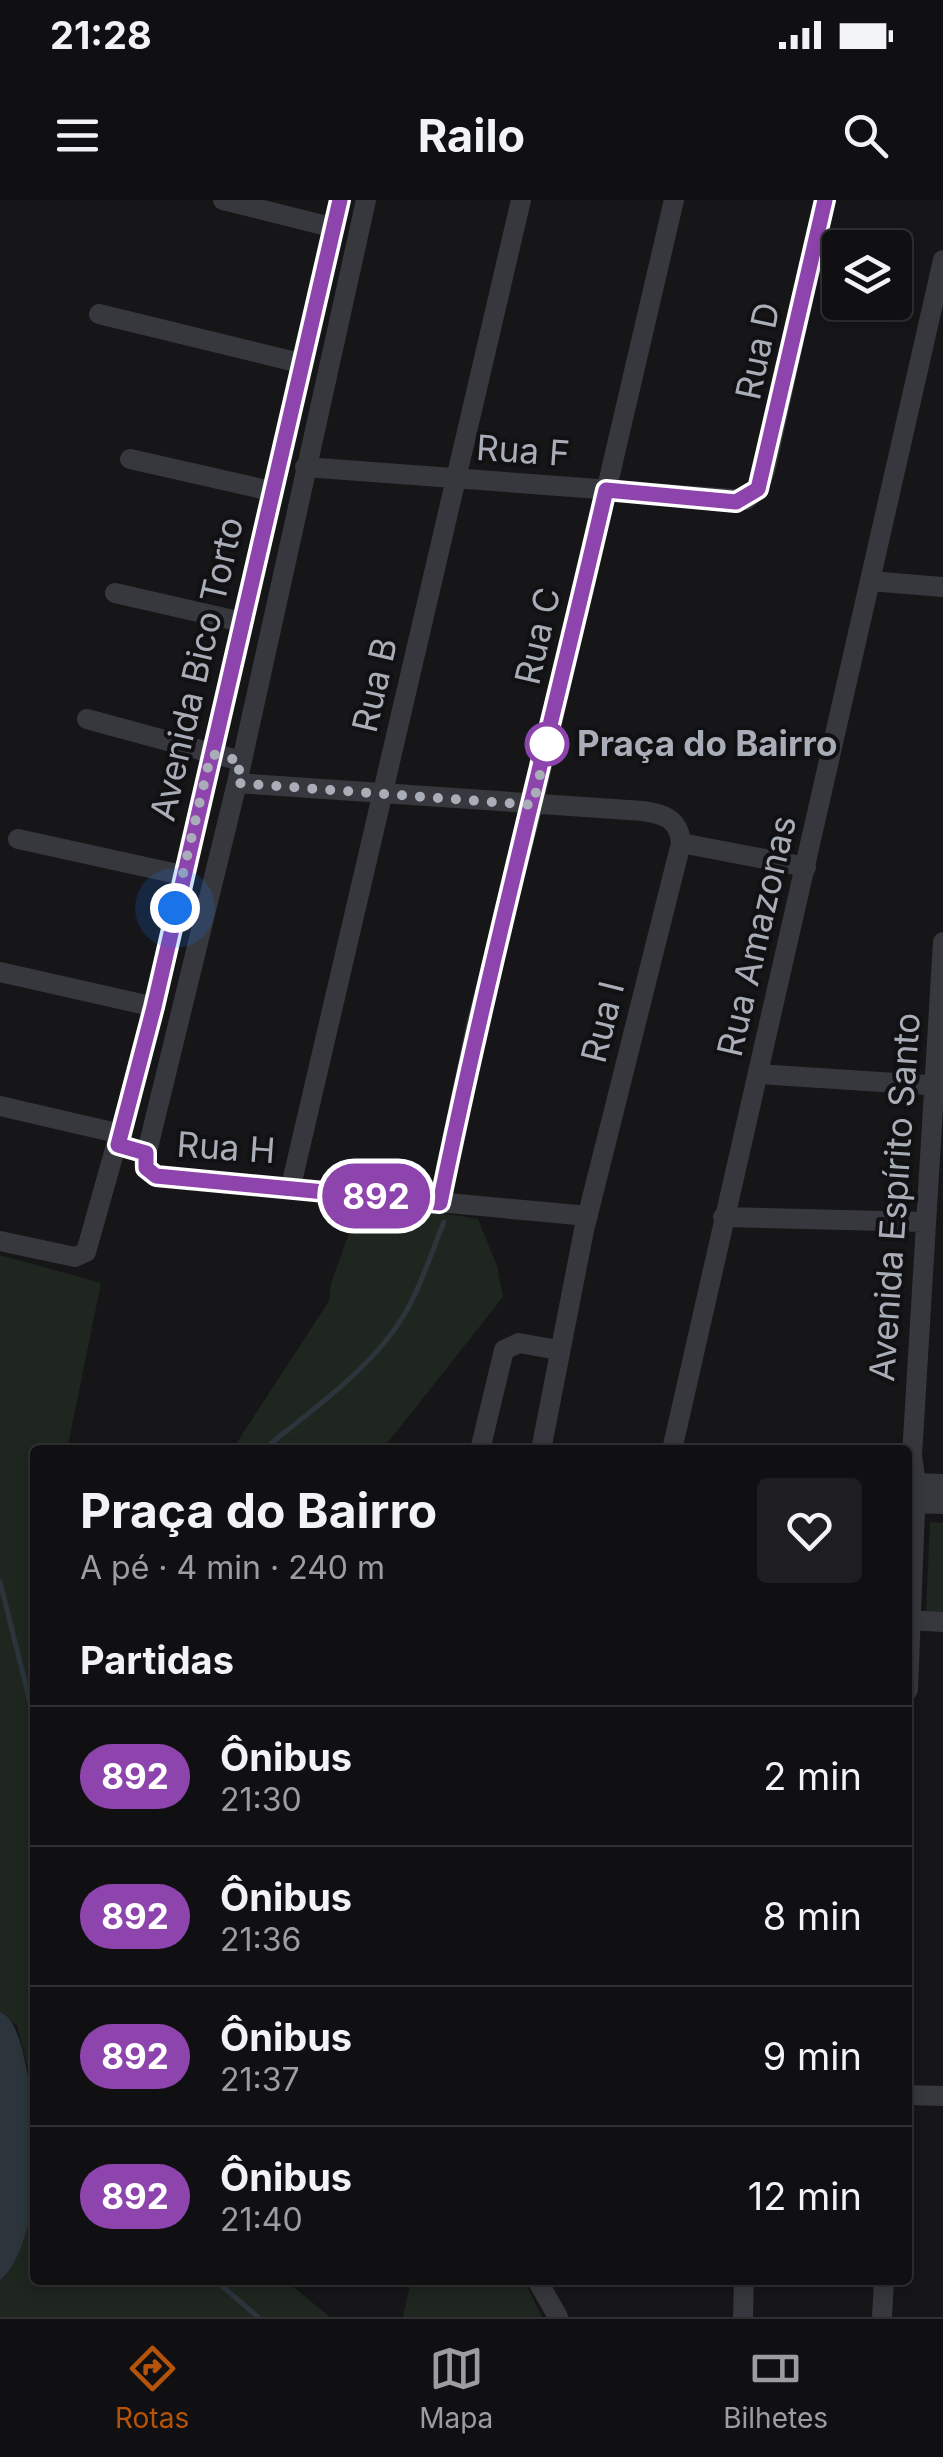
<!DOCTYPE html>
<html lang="pt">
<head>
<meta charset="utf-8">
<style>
  :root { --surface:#101012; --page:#1e1e20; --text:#f1f3f6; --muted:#9c9d9f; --line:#303032; --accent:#b45309 }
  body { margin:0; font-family:Inter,sans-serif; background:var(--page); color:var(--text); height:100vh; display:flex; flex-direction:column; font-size:38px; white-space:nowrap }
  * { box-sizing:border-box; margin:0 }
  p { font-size:32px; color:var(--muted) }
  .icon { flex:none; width:55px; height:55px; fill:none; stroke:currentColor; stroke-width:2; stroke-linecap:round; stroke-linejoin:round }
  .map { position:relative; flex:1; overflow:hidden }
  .sheet { position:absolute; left:30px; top:1245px; width:882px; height:840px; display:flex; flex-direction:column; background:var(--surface); border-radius:10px; box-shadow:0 5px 15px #0003,0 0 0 2px var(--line) }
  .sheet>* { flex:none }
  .badge { padding:0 20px; border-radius:32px; font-size:35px; line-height:65px }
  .fabs { position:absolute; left:822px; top:30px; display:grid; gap:20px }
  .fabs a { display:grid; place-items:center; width:90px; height:90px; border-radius:10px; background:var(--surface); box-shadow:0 5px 15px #0003,0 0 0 2px var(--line); font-size:50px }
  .you { position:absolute; width:50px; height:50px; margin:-25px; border:8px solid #fff; border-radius:50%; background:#1a73e8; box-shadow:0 0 0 15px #1a73e833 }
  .map>.badge { position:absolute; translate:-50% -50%; box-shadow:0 0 0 5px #fff }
  h2 { padding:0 50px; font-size:38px; line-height:90px }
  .round { display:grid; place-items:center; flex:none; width:105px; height:105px; border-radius:10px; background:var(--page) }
  .summary { display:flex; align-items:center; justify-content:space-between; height:170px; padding:0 50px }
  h1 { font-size:48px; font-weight:700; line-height:75px }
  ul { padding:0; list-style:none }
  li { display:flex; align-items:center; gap:30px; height:140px; padding:0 50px; border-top:2px solid var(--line) }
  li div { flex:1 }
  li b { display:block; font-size:38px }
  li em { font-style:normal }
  li .badge { min-width:110px; font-weight:700; text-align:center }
  .status { display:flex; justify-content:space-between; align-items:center; height:70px; padding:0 50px; background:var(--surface); direction:ltr }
  .status svg { height:28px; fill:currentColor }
  header { display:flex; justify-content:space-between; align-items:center; height:130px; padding:0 50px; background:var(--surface); font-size:45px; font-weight:700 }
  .dock { display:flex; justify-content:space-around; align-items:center; height:140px; border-top:2px solid var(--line); background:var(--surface); font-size:28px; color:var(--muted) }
  .dock a { display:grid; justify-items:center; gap:5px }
  .dock .selected { color:var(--accent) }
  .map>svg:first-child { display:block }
  .green { fill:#1e261f }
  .water { fill:#2c353c }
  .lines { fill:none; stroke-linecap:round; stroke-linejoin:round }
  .stream { stroke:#2c353c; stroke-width:5 }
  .minor { stroke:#37383d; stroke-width:20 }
  .line-casing { stroke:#fff; stroke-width:22 }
  .line { stroke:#8e44ad; stroke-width:15 }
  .walk { stroke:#a8adb8; stroke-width:10; stroke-dasharray:0 18 }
  .stop-dot { fill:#fff; stroke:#8e44ad; stroke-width:5 }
  .labels { text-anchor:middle; stroke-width:8; stroke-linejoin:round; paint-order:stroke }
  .street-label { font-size:35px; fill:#a8adb8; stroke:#111113 }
  .stop-label { font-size:35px; font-weight:bold; fill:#a8adb8; stroke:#111113; text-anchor:start }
</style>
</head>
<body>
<div class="status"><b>21:28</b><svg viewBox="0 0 49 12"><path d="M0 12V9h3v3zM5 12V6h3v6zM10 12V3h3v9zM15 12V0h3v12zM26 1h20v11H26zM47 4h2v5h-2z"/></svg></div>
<header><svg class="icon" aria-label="menu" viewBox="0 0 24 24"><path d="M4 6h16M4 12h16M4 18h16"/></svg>Railo<svg class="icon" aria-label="search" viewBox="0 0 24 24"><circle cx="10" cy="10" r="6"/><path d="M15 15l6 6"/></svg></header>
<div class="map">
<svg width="943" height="2117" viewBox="0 0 943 2117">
  <rect width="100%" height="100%" fill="#161618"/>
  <path class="green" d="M361,1000L478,1019L497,1066L503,1097L382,1250H232L329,1101L331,1083Z
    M0,1055L101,1083L67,1250H35V2080H285L330,2117H0V2081L5,2077L28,1868L17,1826L0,1812Z
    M930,1322L943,1323V1415L926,1413Z
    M411,2080H524L542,2117H403Z"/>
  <path class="water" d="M0,1812C35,1824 37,1975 31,2011C27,2034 17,2065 0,2081Z"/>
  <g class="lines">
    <path class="stream" d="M263,1250C311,1210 371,1170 404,1115C421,1087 431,1053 444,1022
      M0,1382L35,1522
      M215,2080L258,2117"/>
    <path class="minor" d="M223,0L335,28
      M366,0L237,583L144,964L156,976L588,1016
      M99,114L300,163
      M130,259L271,291
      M305,267L746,300L758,289L765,271L825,0
      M870,381L943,387
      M115,393L242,422
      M87,519L241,561
      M237,583L643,611C664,614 679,619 681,643L584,1030L541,1250
      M18,639L182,675
      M681,643L806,667
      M0,772L155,807
      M759,874L943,886
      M0,906L121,934
      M291,986L521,0
      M439,1003L476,826L533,605L674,0
      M723,1017L925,1022
      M0,1041L75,1057L86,1052L155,807L340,0
      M480,1250L504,1150L519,1143L558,1150
      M672,1250L943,60
      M908,1283L943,1284
      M908,1303L943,1304
      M908,1420L943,1422
      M908,1490L916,1284L912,1256L943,742
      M908,1895L943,1896
      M537,2080L558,2117
      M743,2117L744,2080
      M882,2117L884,2080"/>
  </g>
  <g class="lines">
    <defs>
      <path id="line" d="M340,0L154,807L118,945L146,953V968L156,976L440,1003C489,764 551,528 606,290L736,302L758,289L825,0"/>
    </defs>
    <use href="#line" class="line-casing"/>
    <use href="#line" class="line"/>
    <path class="walk" d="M175,708L211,554L241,561L236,583L533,605L547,544"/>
  </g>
  <circle class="stop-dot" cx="547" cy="544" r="20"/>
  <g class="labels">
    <g class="street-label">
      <text transform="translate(758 151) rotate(-78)" y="12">Rua D</text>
      <text transform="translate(523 251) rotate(4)" y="12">Rua F</text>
      <text transform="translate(538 436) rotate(-77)" y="12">Rua C</text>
      <text transform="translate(197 469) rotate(-77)" y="12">Avenida Bico Torto</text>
      <text transform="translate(375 485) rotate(-77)" y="12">Rua B</text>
      <text transform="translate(757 736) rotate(-77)" y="12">Rua Amazonas</text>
      <text transform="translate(603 822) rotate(-76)" y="12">Rua I</text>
      <text transform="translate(226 948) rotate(4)" y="12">Rua H</text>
      <text transform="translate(895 997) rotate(-86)" y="12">Avenida Espírito Santo</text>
    </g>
    <g class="stop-label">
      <text x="577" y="556">Praça do Bairro</text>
    </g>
  </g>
</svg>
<div class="fabs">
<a><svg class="icon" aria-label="layers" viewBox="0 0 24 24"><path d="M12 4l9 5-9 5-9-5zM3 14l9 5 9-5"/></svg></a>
</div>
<div class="you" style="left:175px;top:708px"></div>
<b class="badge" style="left:376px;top:996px;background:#8e44ad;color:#fff">892</b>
<section class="sheet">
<div class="summary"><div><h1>Praça do Bairro</h1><p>A pé · 4 min · 240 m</p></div><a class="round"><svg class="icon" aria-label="heart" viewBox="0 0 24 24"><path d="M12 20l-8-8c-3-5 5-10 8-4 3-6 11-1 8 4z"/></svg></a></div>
<h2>Partidas</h2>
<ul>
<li><span class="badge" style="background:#8e44ad;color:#fff">892</span><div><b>Ônibus</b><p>21:30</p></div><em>2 min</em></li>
<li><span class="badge" style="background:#8e44ad;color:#fff">892</span><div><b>Ônibus</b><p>21:36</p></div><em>8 min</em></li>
<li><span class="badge" style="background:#8e44ad;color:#fff">892</span><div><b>Ônibus</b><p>21:37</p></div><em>9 min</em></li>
<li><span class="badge" style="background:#8e44ad;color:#fff">892</span><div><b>Ônibus</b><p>21:40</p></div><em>12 min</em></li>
</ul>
</section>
</div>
<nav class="dock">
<a class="selected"><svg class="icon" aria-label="directions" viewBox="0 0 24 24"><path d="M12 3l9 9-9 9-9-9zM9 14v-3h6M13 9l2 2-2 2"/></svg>Rotas</a>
<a><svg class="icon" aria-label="map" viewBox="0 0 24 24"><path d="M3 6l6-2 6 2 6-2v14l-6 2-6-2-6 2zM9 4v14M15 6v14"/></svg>Mapa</a>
<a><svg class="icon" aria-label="tickets" viewBox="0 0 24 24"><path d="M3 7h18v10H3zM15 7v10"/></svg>Bilhetes</a>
</nav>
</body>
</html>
